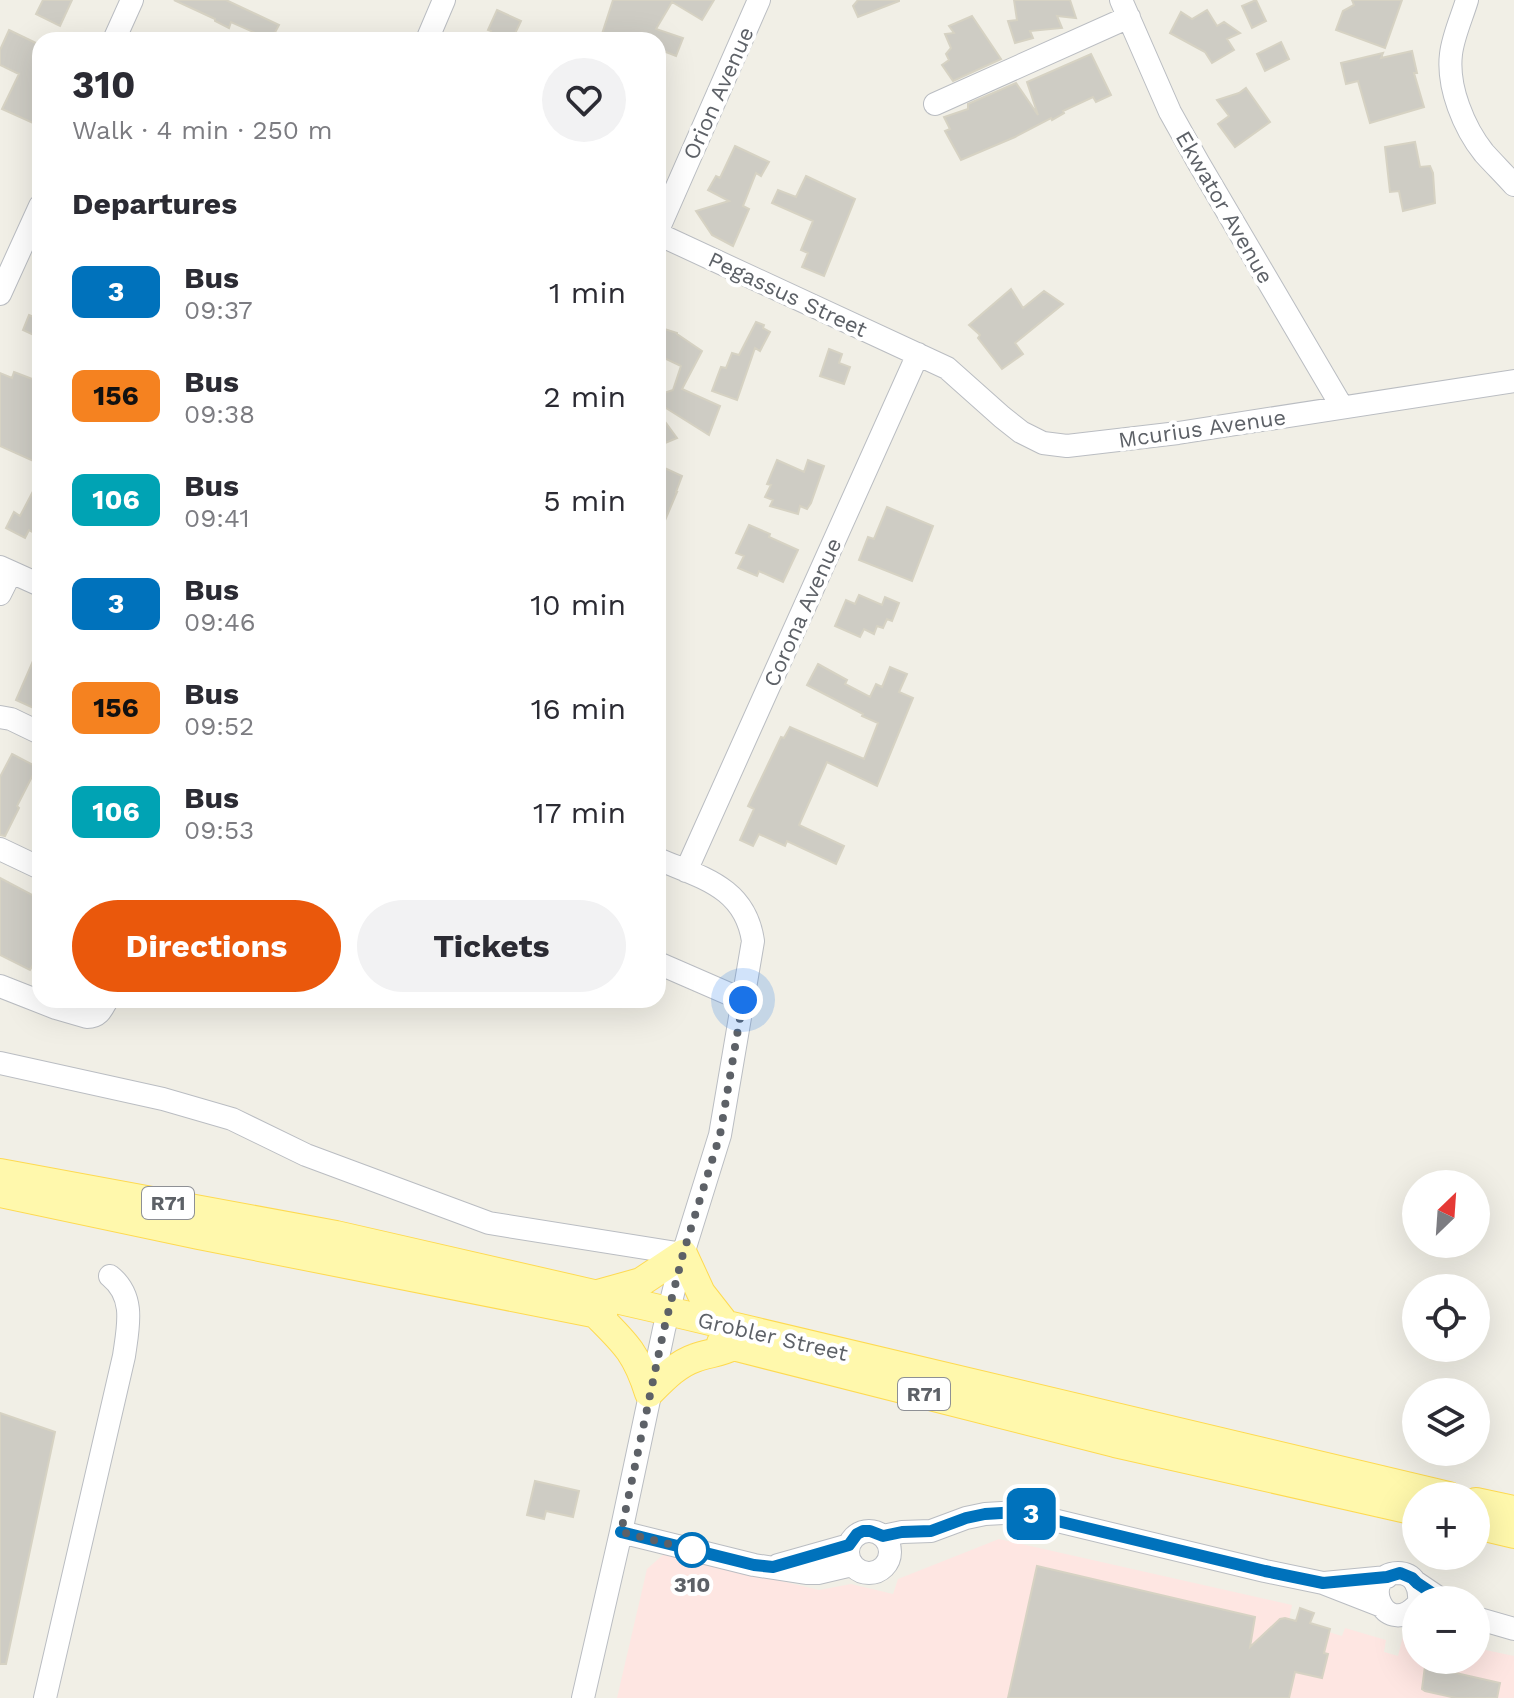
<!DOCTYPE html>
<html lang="en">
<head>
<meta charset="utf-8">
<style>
  :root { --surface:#fff; --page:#f2f2f3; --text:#2b2b33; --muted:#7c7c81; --accent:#ea580c }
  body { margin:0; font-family:"Work Sans",sans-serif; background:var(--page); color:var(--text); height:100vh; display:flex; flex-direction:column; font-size:30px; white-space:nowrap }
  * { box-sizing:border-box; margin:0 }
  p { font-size:26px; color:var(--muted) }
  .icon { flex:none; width:44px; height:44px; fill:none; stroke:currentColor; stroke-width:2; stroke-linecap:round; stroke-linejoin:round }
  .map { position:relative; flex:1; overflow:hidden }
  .sheet { position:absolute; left:32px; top:32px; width:634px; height:976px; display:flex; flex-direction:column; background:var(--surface); border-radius:24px; box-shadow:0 8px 32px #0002 }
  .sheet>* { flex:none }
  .badge { padding:0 16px; border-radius:12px; font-size:28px; line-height:52px }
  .needle { width:52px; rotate:25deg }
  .fabs { position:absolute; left:1402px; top:1170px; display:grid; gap:16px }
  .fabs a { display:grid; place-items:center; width:88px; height:88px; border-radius:50%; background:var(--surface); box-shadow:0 8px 32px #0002; font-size:40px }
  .you { position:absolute; width:40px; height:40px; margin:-20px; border:6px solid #fff; border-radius:50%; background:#1a73e8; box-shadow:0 0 0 12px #1a73e833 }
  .map>.badge { position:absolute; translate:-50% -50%; box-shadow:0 0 0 4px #fff }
  h2 { padding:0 40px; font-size:30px; line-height:72px }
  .round { display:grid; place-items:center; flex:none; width:84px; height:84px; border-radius:42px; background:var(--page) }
  .overview { display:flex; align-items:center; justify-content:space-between; height:136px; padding:0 40px }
  h1 { font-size:38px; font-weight:700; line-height:60px }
  .action { display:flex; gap:16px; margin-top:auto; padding:16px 40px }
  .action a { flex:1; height:92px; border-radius:48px; background:var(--accent); color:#fff; font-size:32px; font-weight:700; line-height:92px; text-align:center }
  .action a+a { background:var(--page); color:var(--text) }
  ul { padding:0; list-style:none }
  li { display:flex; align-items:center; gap:24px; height:104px; padding:0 40px }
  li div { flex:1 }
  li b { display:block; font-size:30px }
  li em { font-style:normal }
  li .badge { min-width:88px; font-weight:700; text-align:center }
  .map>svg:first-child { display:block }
  .medical { fill:#fee6e2 }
  .building { fill:#ceccc4; stroke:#d6d2c3; stroke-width:2 }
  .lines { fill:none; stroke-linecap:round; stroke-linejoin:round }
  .minor-casing { stroke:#babdc2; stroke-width:24 }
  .major-casing { stroke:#feda51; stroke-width:30 }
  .minor { stroke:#fff; stroke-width:22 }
  .major { stroke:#fff8ac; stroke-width:28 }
  .line-casing { stroke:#fff; stroke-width:18 }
  .line { stroke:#0072bc; stroke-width:12 }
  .walk { stroke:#5d6167; stroke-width:8; stroke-dasharray:0 14.4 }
  .stop-dot { fill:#fff; stroke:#0072bc; stroke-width:4 }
  .labels { text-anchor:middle; stroke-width:8; stroke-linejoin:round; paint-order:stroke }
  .shield { fill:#fff; stroke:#8e9095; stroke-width:2 }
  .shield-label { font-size:20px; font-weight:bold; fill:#5d6167 }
  .street-label { font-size:22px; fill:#5d6167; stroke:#fff }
  .stop-label { font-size:22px; font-weight:bold; fill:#5d6167; stroke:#fff }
</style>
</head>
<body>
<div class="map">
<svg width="1514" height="1698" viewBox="0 0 1514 1698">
  <rect width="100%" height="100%" fill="#f1efe6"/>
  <path class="medical" d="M999,1539L1292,1605L1289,1620L1342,1636L1345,1628L1386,1640L1384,1652L1398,1656L1404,1632L1416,1635V1660H1476V1648L1514,1656V1698H617L647,1569L665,1553L819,1590L851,1584L893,1594L898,1579Z"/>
  <path class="building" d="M43,0H72L60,26L36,14Z
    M174,0H226L279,25L271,40L231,22L229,28L215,21V19Z
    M613,0H714L702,20L672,2L656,29L683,38L676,56L658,49V40H615L602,34Z
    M858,0H899V1L858,17L853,6Z
    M1014,0H1070L1076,18L1057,16L1062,28L1030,31L1033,38L1015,43L1008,21L1017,20Z
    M1256,0L1266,21L1252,28L1242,6Z
    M1352,0H1402L1385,48L1336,30L1343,11L1354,5Z
    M497,10L521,21L512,40H487L491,31L488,30Z
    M1207,10L1217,26L1224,22L1240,33L1227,39L1234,50L1212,63L1205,52L1170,33L1181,12L1192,19Z
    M972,16L1001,59L953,81L942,65L949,60L946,54L951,48L945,34L954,33L949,26Z
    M9,30L40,45V109L33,123L2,109L19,74L0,65V50Z
    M1281,42L1289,59L1265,71L1257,54Z
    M1412,51L1417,73H1414L1424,107L1370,123L1358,81L1346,84L1341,63L1383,53L1381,58Z
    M1091,54L1111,95L1096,102L1093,97L1063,111L1064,113L1052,120L1051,118L1015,137L961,160L945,131L950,129L944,117L968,109V104L1016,83L1038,115L1027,82Z
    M1246,88L1270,122L1235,147L1218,124L1229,116L1217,100L1239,93Z
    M1415,142L1420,167L1430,166L1433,173L1435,203L1403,211L1399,191L1390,192L1385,147Z
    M735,146L769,162L761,176L756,173L743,206L749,209L733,246L712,235L696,211L729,201L708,190L716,176L720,178Z
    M806,176L855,199L824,276L802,267L808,253L801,250L813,221L772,203L778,190L796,197Z
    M1011,289L1023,308L1044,291L1063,304L1015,343L1023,354L1002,369L978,338L980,335L969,325Z
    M29,315L40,320V338L23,330Z
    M756,322L764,325L763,328L770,332L760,351L755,348L737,400L712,391L721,367L726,368L732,353L739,355Z
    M658,327L677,333V334L702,351L682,389L720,406L709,435L658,403V395L673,390L681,366L658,355Z
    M829,349L842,354L839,363L850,367L844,384L820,376Z
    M14,372L40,382V419L33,437L40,440V464L0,446V373L12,378Z
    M658,412L677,438L658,446Z
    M777,460L804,472L808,460L824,466L811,503L807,509L800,506L798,514L770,506L773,500L765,497L771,485L767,484Z
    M658,465L682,476L676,492H677L658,537Z
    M40,478V536L29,530L25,538L6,528L14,512L20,516Z
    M887,507L933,526L912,581L859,560L868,537L874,539Z
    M749,525L770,534L769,537L798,550L783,582L759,571L757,576L738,568L744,556L736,553Z
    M859,595L882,605L885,597L899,603L892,621L887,619L883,628L877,626L874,634L864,629L860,637L835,626L846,600L855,604Z
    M40,645V711L16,700Z
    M818,664L847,680L845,684L870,697L876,684L882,687L890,667L907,674L899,692L913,698L877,786L827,762L799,825L844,846L836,864L787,841L785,846L759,834L753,846L740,840L754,809L748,806L781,737L784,738L790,727L864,759L878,723L862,716L863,714L807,685Z
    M12,754L37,767L17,806L19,808L5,836L0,835V777Z
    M0,878L40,899V952L30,970L0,955Z
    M0,1413L55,1432L6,1664H0Z
    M535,1481L579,1491L573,1517L546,1511L544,1519L527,1515Z
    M1037,1566L1255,1617L1250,1647L1280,1619L1285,1618L1296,1621L1300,1608L1314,1613L1310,1623L1330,1629L1324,1653L1328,1654L1322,1678L1295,1672L1289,1698H1008Z
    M1425,1666L1500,1683L1497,1698H1456L1425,1691L1422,1689Z"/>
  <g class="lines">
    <defs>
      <path id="minor" d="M1121,0L1170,112L1198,162L1342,407
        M1467,0C1462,17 1453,36 1451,54C1447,87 1464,128 1484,153C1494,164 1504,174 1514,185
        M114,40L132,0
        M427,40L444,0
        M935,104L1129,17
        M658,230L759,0
        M658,234L947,368L1002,417L1021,432L1043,443L1067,446L1178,433L1514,381
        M0,294L40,206
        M0,567L40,585
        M0,594L11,572
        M0,717L11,719L40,733
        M0,849L40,868
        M686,871L918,354
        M658,963L743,1000
        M0,986L56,1008L87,1017C99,1017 102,1009 107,1000
        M0,1063L163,1099L232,1119L306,1155L489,1223L683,1254
        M848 1552a21 21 0 1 1 42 0a21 21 0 1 1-42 0Z
        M621,1532L754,1565L806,1573H818L852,1565
        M883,1536L902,1532L931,1531L966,1518L985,1514L1020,1512L1265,1571L1323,1583L1382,1606
        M778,1565L849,1545
        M1324,1583L1387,1577
        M1417,1583L1442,1600
        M1416,1606C1383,1639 1359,1574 1398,1573C1414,1573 1420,1587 1419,1600
        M1476,1618L1514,1629
        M45,1698L124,1356C128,1327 136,1297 110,1276
        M583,1698L621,1532L664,1329L683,1254L720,1135L753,941C745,887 702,878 658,859"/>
      <path id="major" d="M0,1173L336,1235L668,1311L1449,1496
        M0,1193L199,1235L603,1315
        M598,1294L641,1282L683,1254L701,1293L726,1325
        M595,1313C625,1343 636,1352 649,1393C663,1379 677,1364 695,1358C708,1353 720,1353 733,1346
        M721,1343L1115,1443L1416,1511
        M1476,1502L1514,1510
        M1476,1525L1514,1534"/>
    </defs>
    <use href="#minor" class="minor-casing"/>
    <use href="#major" class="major-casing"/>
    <use href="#minor" class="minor"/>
    <use href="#major" class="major"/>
  </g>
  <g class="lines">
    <defs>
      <path id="line" d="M621,1532L754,1565L773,1567L849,1545L857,1534L863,1531H870L883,1536L902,1532L931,1531L966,1518L985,1514L1020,1512L1265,1571L1323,1583L1387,1577L1400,1573L1412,1578L1417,1583L1442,1600"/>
    </defs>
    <use href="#line" class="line-casing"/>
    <use href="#line" class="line"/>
    <path class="walk" d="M692,1550L701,1552L621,1532L664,1329L683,1254L720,1135L743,1000"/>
  </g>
  <circle class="stop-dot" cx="692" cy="1550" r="16"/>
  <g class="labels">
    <g class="shield">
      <rect x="142" y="1187" width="52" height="32" rx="6"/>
      <rect x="898" y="1378" width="52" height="32" rx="6"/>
    </g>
    <g class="shield-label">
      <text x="168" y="1210">R71</text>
      <text x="924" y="1401">R71</text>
    </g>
    <g class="street-label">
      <text transform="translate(718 93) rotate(-66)" y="8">Orion Avenue</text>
      <text transform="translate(1225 207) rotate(60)" y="8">Ekwator Avenue</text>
      <text transform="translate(788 294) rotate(25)" y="8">Pegassus Street</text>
      <text transform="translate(1202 428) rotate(-8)" y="8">Mcurius Avenue</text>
      <text transform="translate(802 612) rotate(-66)" y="8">Corona Avenue</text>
      <text transform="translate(773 1336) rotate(13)" y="8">Grobler Street</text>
    </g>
    <g class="stop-label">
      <text x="692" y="1592">310</text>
    </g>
  </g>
</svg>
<div class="fabs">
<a><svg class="needle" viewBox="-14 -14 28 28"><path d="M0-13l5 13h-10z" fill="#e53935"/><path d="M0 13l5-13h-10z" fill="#7c7c81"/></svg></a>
<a><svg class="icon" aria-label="locate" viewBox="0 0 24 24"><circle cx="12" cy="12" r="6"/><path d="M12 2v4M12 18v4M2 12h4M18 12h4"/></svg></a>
<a><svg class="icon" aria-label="layers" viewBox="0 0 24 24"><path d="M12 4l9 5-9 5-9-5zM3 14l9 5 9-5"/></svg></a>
<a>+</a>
<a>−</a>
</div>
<div class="you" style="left:743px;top:1000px"></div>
<b class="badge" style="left:1031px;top:1514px;background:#0072bc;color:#fff">3</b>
<section class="sheet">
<div class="overview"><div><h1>310</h1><p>Walk · 4 min · 250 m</p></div><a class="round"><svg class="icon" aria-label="heart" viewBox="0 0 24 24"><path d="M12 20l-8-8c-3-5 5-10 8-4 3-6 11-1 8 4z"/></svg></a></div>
<h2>Departures</h2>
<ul>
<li><span class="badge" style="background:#0072bc;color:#fff">3</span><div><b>Bus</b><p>09:37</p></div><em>1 min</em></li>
<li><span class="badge" style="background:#f58220;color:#111">156</span><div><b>Bus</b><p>09:38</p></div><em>2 min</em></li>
<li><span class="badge" style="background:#00a3b4;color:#fff">106</span><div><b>Bus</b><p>09:41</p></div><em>5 min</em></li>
<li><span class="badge" style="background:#0072bc;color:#fff">3</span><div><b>Bus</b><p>09:46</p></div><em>10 min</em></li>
<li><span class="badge" style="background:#f58220;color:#111">156</span><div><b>Bus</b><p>09:52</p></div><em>16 min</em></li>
<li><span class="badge" style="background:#00a3b4;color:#fff">106</span><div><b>Bus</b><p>09:53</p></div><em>17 min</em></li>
</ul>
<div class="action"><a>Directions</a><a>Tickets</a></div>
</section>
</div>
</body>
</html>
